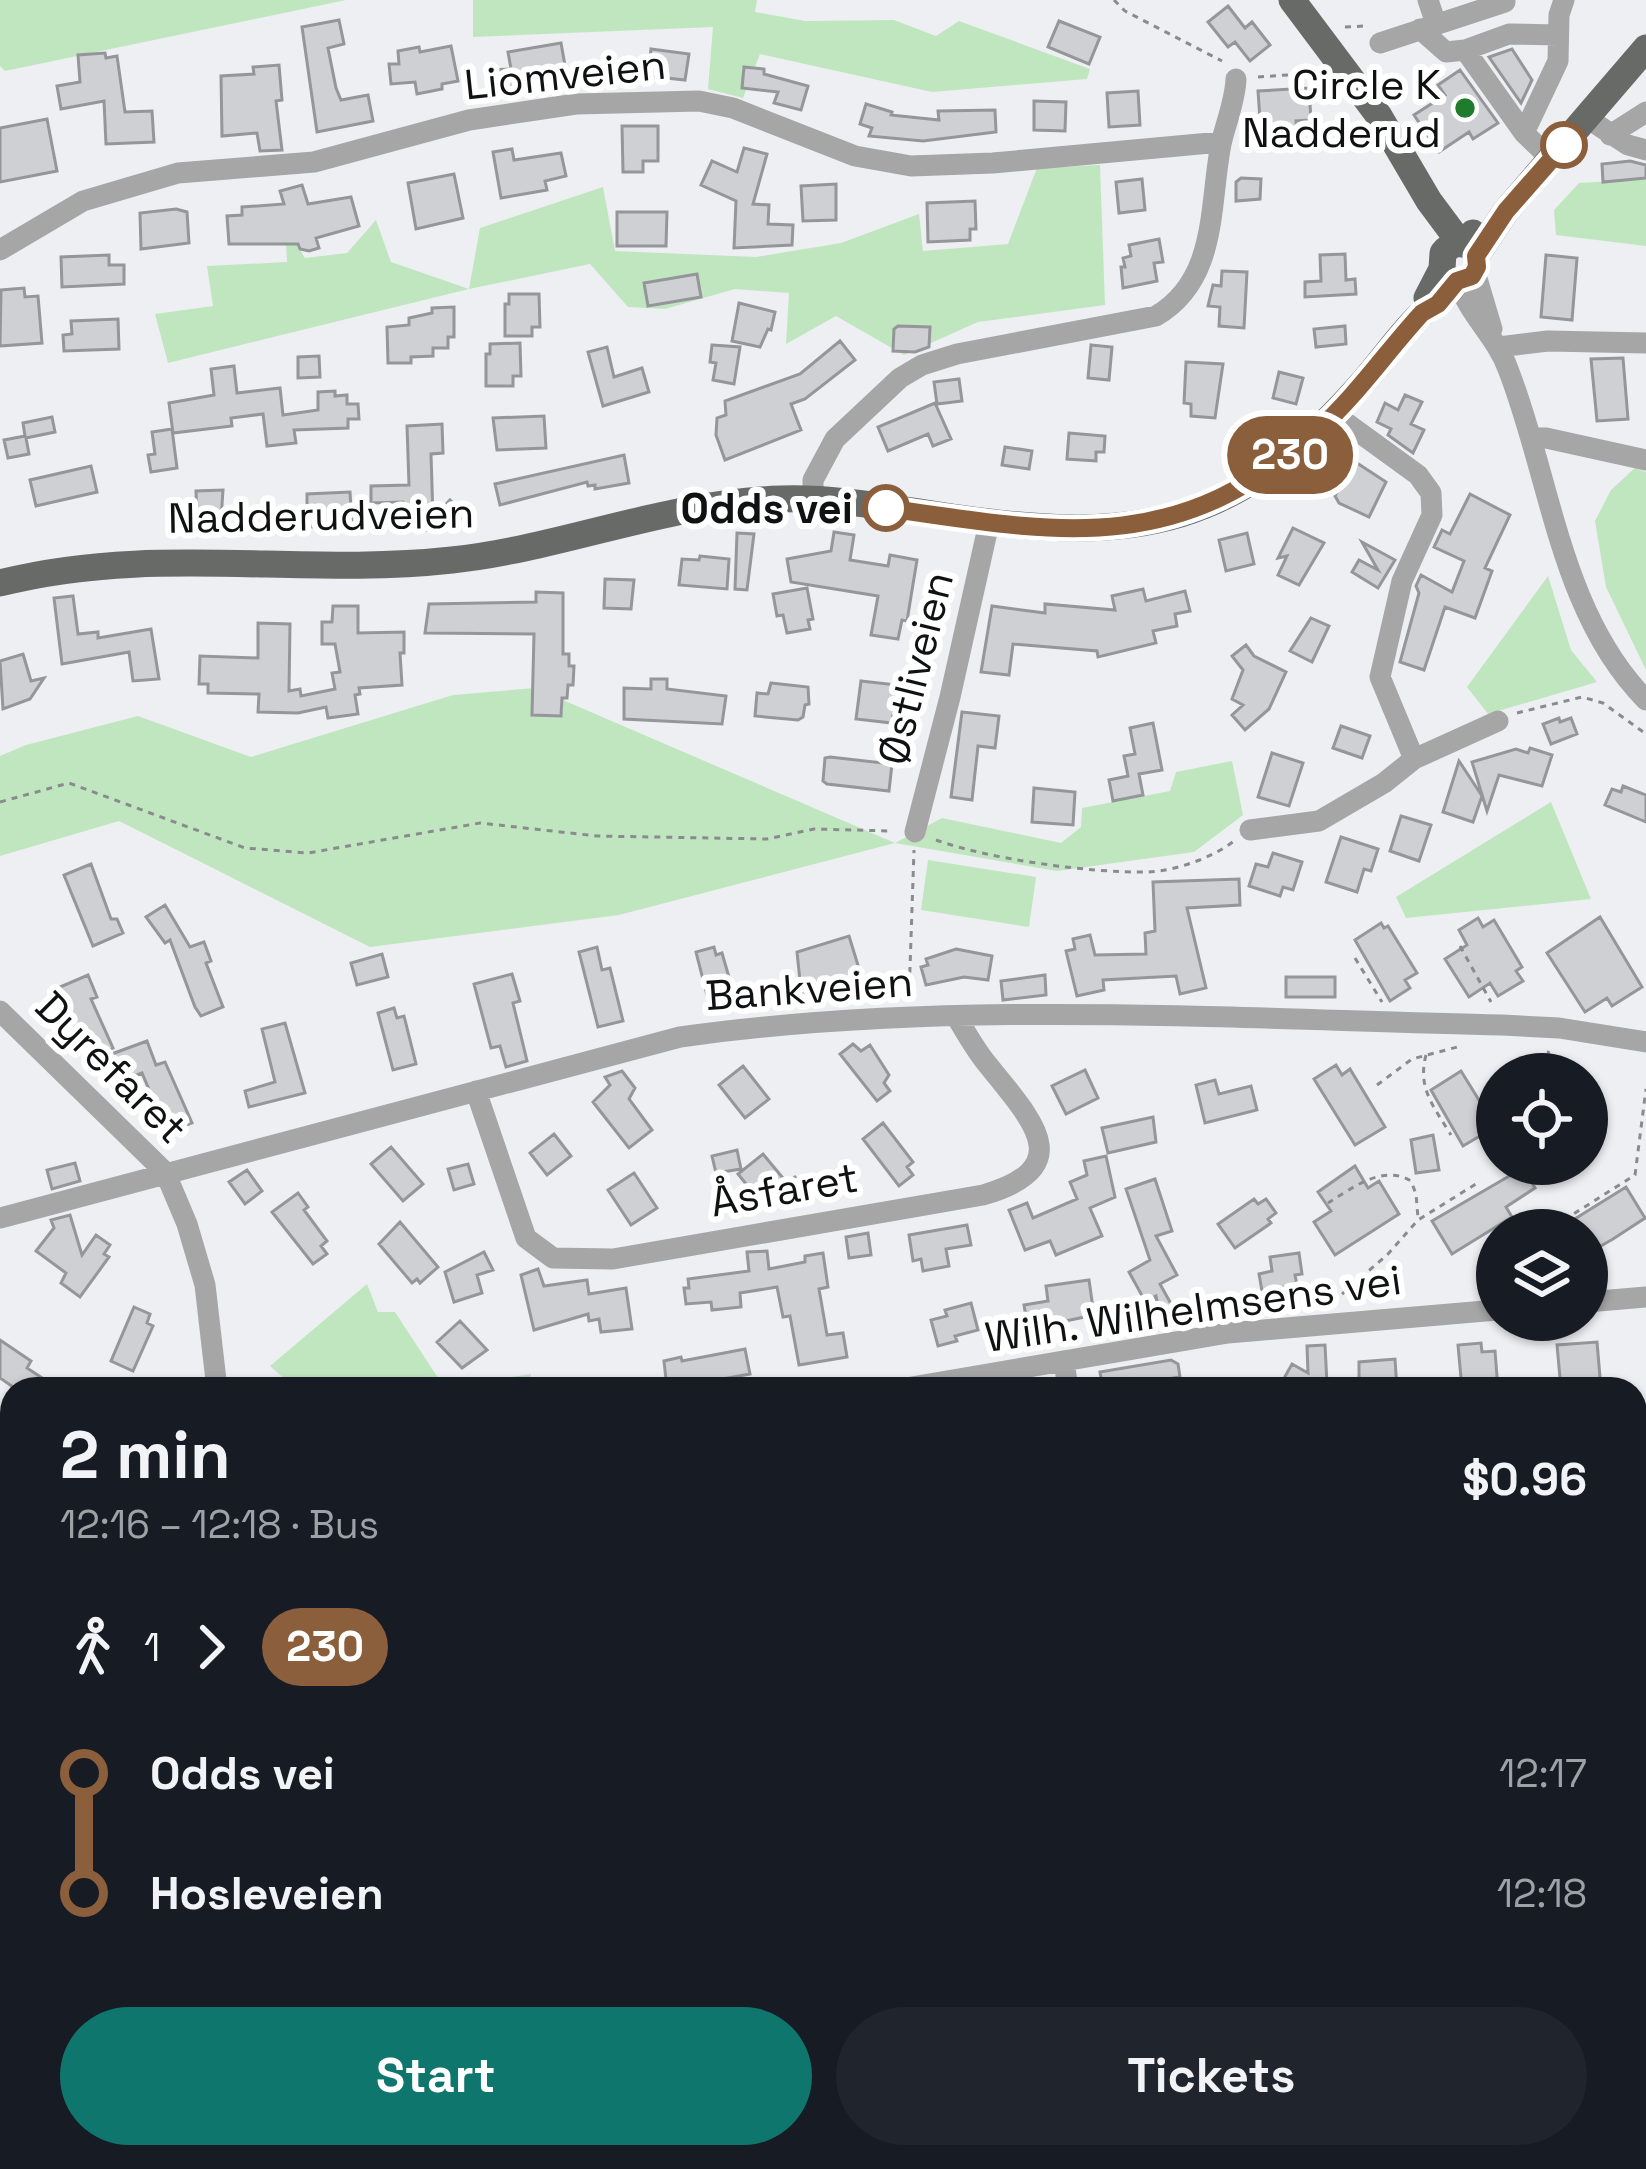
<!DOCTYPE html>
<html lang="en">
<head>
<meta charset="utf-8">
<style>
  :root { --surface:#171b24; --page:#20242c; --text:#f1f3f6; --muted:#9ea1a6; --accent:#0f766e }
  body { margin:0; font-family:"Space Grotesk",sans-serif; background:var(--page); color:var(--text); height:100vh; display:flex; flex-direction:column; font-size:45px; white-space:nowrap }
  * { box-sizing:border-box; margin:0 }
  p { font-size:39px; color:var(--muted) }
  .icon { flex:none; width:66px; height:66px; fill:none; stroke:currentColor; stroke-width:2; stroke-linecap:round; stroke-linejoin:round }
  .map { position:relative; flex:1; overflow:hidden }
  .panel { position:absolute; left:0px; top:1377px; width:1647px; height:792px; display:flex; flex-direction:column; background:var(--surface); border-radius:36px 36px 0 0; box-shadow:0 3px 9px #0004 }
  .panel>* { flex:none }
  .badge { padding:0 24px; border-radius:39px; font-size:42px; line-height:78px }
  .tools { position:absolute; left:1476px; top:1053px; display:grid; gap:24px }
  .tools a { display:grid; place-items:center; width:132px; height:132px; border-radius:50%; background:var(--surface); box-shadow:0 3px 9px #0004; font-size:60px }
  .map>.badge { position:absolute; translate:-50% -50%; box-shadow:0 0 0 6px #fff }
  .legs { display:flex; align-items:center; gap:18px; height:132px; padding:0 60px; font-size:39px }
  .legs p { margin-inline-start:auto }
  .head { display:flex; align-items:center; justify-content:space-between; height:204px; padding:0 60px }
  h1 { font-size:66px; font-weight:700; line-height:90px }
  .action { display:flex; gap:24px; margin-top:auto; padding:24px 60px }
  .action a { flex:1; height:138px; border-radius:72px; background:var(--accent); color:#fff; font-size:48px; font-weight:700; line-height:138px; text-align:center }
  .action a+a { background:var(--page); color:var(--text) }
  ul { padding:0 60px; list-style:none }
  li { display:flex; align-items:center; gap:42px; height:120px; font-size:45px }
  li i { display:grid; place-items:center; width:18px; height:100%; margin:0 15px; background:currentColor }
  li i::after { content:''; width:30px; height:30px; margin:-15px; border:9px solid; border-radius:50%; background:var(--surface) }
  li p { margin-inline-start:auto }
  li:first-child i { background:linear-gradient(#0000 50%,currentColor 0) }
  li:last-child i { background:linear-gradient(currentColor 50%,#0000 0) }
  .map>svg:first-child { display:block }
  .green { fill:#c0e6c0 }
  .building { fill:#cfd0d4; stroke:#95969a; stroke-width:3 }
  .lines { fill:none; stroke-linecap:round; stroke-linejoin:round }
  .path { stroke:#8a8b8d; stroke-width:3; stroke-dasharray:6 6; stroke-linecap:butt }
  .minor { stroke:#a5a6a5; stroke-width:21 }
  .major { stroke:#686a68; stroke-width:27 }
  .line-1-casing { stroke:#fff; stroke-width:27 }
  .line-1 { stroke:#8b5e3c; stroke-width:18 }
  .poi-dot { fill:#1e7c2c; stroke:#fff; stroke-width:4.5 }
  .stop-1-dot { fill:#fff; stroke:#8b5e3c; stroke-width:6 }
  .labels { text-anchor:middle; stroke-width:12; stroke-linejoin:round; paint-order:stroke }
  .street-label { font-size:42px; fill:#101112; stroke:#fff }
  .poi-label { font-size:42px; fill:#101112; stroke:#fff; text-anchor:end }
  .stop-label { font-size:42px; font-weight:bold; fill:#101112; stroke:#fff; text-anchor:end }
</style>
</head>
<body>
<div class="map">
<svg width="1646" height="2169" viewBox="0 0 1646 2169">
  <rect width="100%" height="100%" fill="#eeeff3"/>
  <path class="green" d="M0,0H346L5,71L0,66Z
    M473,0H757L755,12L805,21L894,20L936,36L959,21L1090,69L1087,79L932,92L760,54L743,98L708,89L713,27L473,37Z
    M1100,165L1105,305L978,322L904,355L836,316L786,344L789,293L735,289L665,309L628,307L590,264L469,289L168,363L155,314L213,306L207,266L287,262L285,225L305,258L347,253L376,220L391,262L469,289L480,228L603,187L615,251L756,257L841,243L919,214L923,251L1008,244L1037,168Z
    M1646,179V246L1556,235L1554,210L1579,183Z
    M1635,468L1646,472V670L1606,587L1595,521L1611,490Z
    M1548,576L1571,650L1597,682L1488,714L1467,687Z
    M535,688L895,843L942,818L1061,843L1081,827L1082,808L1170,791L1176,772L1232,761L1243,815L1194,852L1057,871L895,843L619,915L370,947L119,821L0,856V756L26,745L138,716L251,757L453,695Z
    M1551,802L1591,899L1406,918L1396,897Z
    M928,860L1036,877L1029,927L921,910Z
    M367,1284L378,1312H395L444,1387L531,1374L529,1389H296L270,1366Z"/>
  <path class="building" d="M1228,6L1245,28L1252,22L1270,45L1250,61L1235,42L1228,47L1208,22Z
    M339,20L344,44L328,48L336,88L341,100L368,95L373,121L317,132L302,27Z
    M1059,21L1100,37L1089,64L1048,47Z
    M561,43L566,71L516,80L517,94L493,95L492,70L511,69L508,52Z
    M451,46L458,81L442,84V89L417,94L415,82L391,84L389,64H399L398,51L419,47L420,52Z
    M651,49L689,54L685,80L648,76Z
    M1512,49L1532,80L1521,103L1489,57Z
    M105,53L106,58L117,56L125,112L152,111L154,142L106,144L104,101L61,109L57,86L80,82L78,55Z
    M279,65L282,100L276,101L282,150L260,151L257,133L222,136L221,76L254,74L253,67Z
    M744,67L764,69V74L808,86L801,110L774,103L778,92L742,88Z
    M1460,70L1498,123L1473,139L1469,132L1439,152L1414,115L1445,95L1438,85Z
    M1309,88L1311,120L1296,121L1298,146L1262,148L1258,91Z
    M1138,91L1140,125L1109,127L1107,93Z
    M1034,101L1066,102L1065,131L1034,130Z
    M866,104L892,112L891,115L939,120L938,111L995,110L996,132L923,141L869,136L872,128L860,124Z
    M47,119L57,171L0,182V128Z
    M622,126H658V161H643V172H623Z
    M744,148L767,154L753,204L769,205L768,224L793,225L792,245L734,248L736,201L701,185L712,161L737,172Z
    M512,149L514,160L561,153L566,176L545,181L547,190L501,198L493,152Z
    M1630,161L1646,165V178L1603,182L1602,164Z
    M454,174L463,218L416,229L408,183Z
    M1241,178L1261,179L1260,199L1236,201V182Z
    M1142,179L1145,210L1119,213L1116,182Z
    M836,184V220L803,221L801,186Z
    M302,185L308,204L351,197L359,226L316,238L319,248L309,251L300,249L298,244H229L227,216L242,215V207L284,204L280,191Z
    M975,201L976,229H970V240L928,242L927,203Z
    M176,209L187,212L189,243L141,249L140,213Z
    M617,212H667L666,246H617Z
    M1159,239L1163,262L1154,263L1157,281L1123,288L1121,267H1125L1123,258L1131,256L1129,245Z
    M1345,254L1346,280L1355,279L1356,294L1305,297V282L1321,281L1320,255Z
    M109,255V265H124V284L62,287L61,257Z
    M1546,255L1577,258L1572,320L1541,317Z
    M1222,271L1247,272L1244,328L1219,326L1220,307L1208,306L1213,285L1221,286Z
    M697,274L701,297L648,306L644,283Z
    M24,288L25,297L38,296L42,343L0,346L1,290Z
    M509,294H539L540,327H532V336H505V304H509Z
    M739,303L775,312L771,330L768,329L760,347L732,341Z
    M454,307V337H448V348H433V356L411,357V363H388L387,327L409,325V318L432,313V308Z
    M118,319L119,349L64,351L63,335L72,334L71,321Z
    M898,326L930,327L929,347L915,352L893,351L894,329Z
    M1345,326L1346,344L1316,347L1314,329Z
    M840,341L855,360L805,399L791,404L801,430L725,460L716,435L717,418L726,415L725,401L800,374Z
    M520,343L521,376H513V386H486V354H490V344Z
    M712,345L740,347L734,384L713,380L716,363L710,362Z
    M1091,345L1112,347L1109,380L1088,378Z
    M607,347L614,377L642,368L649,392L603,406L588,352Z
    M319,356L320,377L298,378V357Z
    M1623,358L1628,419L1597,421L1591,359Z
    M1186,362L1223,364L1215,418L1191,416V404L1184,403Z
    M234,366L237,393L280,388L283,415L318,410V392L335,391V396L347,395V404H358L359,419H348V428L294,430L296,443L267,446L263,414L231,418L232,426L173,433L169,403L214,395L211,369Z
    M1279,372L1303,378L1296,404L1273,398Z
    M959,379L962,401L937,404L934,382Z
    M1405,395L1422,402L1411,424L1424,430L1413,453L1388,435L1391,429L1377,422L1385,403L1398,410Z
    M935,403L951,439L933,446L928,434L888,451L878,427Z
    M544,416L546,448L497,450L493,418Z
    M52,417L55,432L26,438L29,454L8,458L4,440L25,436L23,423Z
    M442,424L443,453L431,454L433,518L450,500L469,519H453L443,529L420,531L427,524L403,502L371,503V486L409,485L407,426Z
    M172,429L177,468L151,472L148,455L155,454L152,432Z
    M1069,433L1105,436L1104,452H1096V461L1067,459Z
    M1005,447L1032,451L1029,469L1002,465Z
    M624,455L629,483L595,489V485L588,486L587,482L500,505L495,484Z
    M1357,463L1386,482L1369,517L1339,503L1335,496L1350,465L1354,467Z
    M91,466L97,492L36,506L30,480Z
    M223,490L221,520L197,522L196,491Z
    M350,492L352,526L307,527V494Z
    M1470,494L1510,515L1485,568L1492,571L1475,618L1445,607L1424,670L1400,662L1419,593L1416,586L1421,575L1452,592L1464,561L1434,547L1442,530L1450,534Z
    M1293,528L1324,543L1299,585L1278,575L1287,556L1278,558Z
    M834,532L854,535L850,560L888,566L890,555L917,560L907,621L902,620L898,639L871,635L878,596L791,582L787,559L831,551Z
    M737,533L754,534L747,590L735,589Z
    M1247,533L1254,564L1226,571L1219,540Z
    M1362,542L1395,560L1378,588L1352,572L1359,560L1378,570Z
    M700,556L729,559L727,589L679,585L682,559L699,560Z
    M605,579L634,580L631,609L604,608Z
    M807,588L813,619L808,620L810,629L787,633L783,615L777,616L773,594Z
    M1143,589L1146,601L1185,591L1190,611L1175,614L1177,626L1153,631L1156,643L1098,657L1097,651L1013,644L1009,675L981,672L992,606L1045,613V604L1115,610L1112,596Z
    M536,592L563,593V654H569V666H574L573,685H568L567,698H562L561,716L532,715L534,634L425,633L429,604L536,602Z
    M73,596L78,634L98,632V638L151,629L159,679L133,681L129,652L62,664L54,598Z
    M333,606H358V633L404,632V653H400L402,685L359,688L360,694L355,695L358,714L328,718L326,707L298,713L258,712L259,694L208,693V684H199L200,656L258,658V623L290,624L289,691L300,689L301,696L335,689L332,673L340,672L335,644H322V622H332Z
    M1311,618L1329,626L1312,662L1290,651Z
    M1246,645L1254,656L1286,672L1269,709L1245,730L1232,715L1243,705L1232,699L1243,670L1232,656Z
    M23,654L31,681L44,678L30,699L3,709L0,661Z
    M651,679H667V689L726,696L722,724L624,719V688L651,689Z
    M861,681L897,685L892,723L856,719Z
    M771,683L808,687L809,704L805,705L803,717L798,720L755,716L757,693L768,694Z
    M962,712L999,716L995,748L978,746L972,800L951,797Z
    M1559,718L1560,722L1571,718L1577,734L1551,744L1543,724Z
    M1153,723L1162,770L1139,774L1143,795L1113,801L1109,780L1128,776L1124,756L1135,754L1130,728Z
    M1341,726L1370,736L1362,758L1333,748Z
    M1530,748L1552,755L1542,786L1499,775L1487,811L1472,762L1516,749L1528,753Z
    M1272,753L1303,763L1289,806L1258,797Z
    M830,757L892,764L889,791L827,784L823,781L825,758Z
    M1459,761L1482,796L1473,822L1443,812Z
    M1623,786L1646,795V822L1605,805L1612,789L1621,792Z
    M1034,788L1075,792L1073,825L1032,822Z
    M1401,816L1431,825L1419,861L1390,851Z
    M1341,837L1378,849L1371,871L1364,869L1357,892L1326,882Z
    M1273,853L1302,862L1293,890L1283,887L1280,896L1249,886L1256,864L1268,867Z
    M91,864L111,919H117L123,933L93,946L64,875Z
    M1239,879L1240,905L1187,908L1206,988L1180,994L1176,976L1103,980L1104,990L1077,996L1066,951L1075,949L1073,939L1090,935L1095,955L1146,954L1145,933L1155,931L1153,882Z
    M165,905L190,947L204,942L211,961L206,963L223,1007L201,1016L195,1007L170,940L165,943L146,917Z
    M1600,917L1642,987L1612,1006L1607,998L1585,1012L1547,953Z
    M1478,918L1483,927L1494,920L1522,967L1516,971L1523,981L1498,996L1490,983L1469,997L1445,959L1467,945L1459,930Z
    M1381,923L1384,928L1388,926L1417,973L1405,980L1410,988L1390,1001L1355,940Z
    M849,936L861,975L855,977L857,985L824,994V999L802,1000L797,952Z
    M597,947L602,970L610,968L623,1021L598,1027L579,952Z
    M714,947L716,955L722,953L733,991L726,993L729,1002L710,1007L696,952Z
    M956,949L992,956L988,980L964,977L926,985L921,967L928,965L926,959Z
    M382,954L388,977L357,985L351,963Z
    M512,974L520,1001L513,1003L527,1061L506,1067L500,1046L491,1048L474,984Z
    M88,975L97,997L91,999L113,1048L89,1058L60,994V987Z
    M1045,975L1046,995L1003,1000L1001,981Z
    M1286,977H1335V997H1286Z
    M394,1008L397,1018L404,1016L416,1064L393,1070L378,1013Z
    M285,1023L305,1093L249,1107L245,1091L275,1082L262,1029Z
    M147,1041L156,1065L165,1062L192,1123L167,1132L142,1073L119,1082L109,1055Z
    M853,1044L861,1051L870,1045L889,1075L884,1083L890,1091L877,1101L840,1054Z
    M1336,1065L1342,1075L1350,1069L1385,1127L1355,1145L1314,1079Z
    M743,1066L769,1099L745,1118L719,1085Z
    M1085,1070L1098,1098L1066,1114L1052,1086Z
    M622,1071L635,1088L629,1099L652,1130L629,1148L593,1102L610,1085L605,1077Z
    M1461,1071L1490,1118L1485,1122L1490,1130L1463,1146L1431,1090Z
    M1215,1080L1219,1094L1251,1086L1257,1110L1205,1123L1196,1085Z
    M1153,1117L1156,1142L1108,1153L1102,1128Z
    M883,1123L913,1162L907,1167L913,1175L899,1186L863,1139Z
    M554,1134L571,1156L547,1175L530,1153Z
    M1433,1135L1439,1170L1416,1173L1411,1140Z
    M391,1147L423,1184L403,1201L371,1164Z
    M737,1150L741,1169L716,1173L712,1156Z
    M763,1154L787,1183L795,1177L804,1189L792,1199L789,1194L768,1211L738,1174Z
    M1106,1156L1115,1197L1090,1208L1102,1236L1056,1255L1050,1241L1025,1250L1009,1210L1027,1203L1033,1218L1077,1199L1070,1182L1087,1175L1084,1161Z
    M75,1163L80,1181L52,1189L47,1170Z
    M468,1164L474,1184L454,1190L448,1169Z
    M1355,1166L1368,1188L1379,1181L1399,1214L1335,1255L1314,1222L1331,1211L1318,1192Z
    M1523,1168L1535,1188L1506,1207L1512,1217L1452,1254L1432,1221Z
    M247,1170L262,1191L245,1204L229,1182Z
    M634,1173L657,1208L631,1225L608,1190Z
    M1155,1179L1172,1231L1156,1236L1177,1275L1160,1284L1180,1320L1161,1324L1156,1296L1145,1301L1129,1272L1150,1260L1126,1189Z
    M1626,1187L1645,1218L1613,1239L1587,1254V1230H1557Z
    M298,1193L308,1207L304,1210L327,1241L321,1246L327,1254L313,1264L272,1212Z
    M1254,1199L1258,1204L1266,1199L1276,1213L1268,1219L1271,1223L1235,1248L1218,1224Z
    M70,1215L82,1255L96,1235L110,1245L104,1254L109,1257L80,1297L61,1283L66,1273L36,1251L54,1228L51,1220Z
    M400,1222L438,1267L420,1283L417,1279L412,1283L379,1244Z
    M967,1225L971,1245L946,1249L949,1266L923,1271L921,1259L913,1261L909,1235Z
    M868,1233L871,1255L849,1258L846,1237Z
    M767,1251L769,1269L805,1262V1256L823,1253L828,1287L819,1289L827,1335L843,1333L847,1357L799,1365L790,1316L783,1317L777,1287L740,1293L741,1307L712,1310L711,1302L686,1304L684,1288H689L688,1279L749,1271L747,1252Z
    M484,1252L493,1270L477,1275L482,1293L454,1302L445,1272Z
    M1299,1253L1302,1274L1295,1275L1297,1285L1262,1291L1259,1274L1272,1271L1270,1257Z
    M538,1269L544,1286L587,1280L589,1294L626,1288L632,1329L601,1332L599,1319L589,1321L588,1314L534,1330L521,1275Z
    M1089,1280L1094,1315L1028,1329L1024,1305L1048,1301L1046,1286Z
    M971,1303L978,1330L955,1336L957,1341L938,1346L931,1320L947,1316L945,1310Z
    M134,1307L150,1314L147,1323L153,1326L133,1371L111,1361Z
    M460,1321L487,1350L462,1368L437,1342Z
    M1014,1324L1017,1342L990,1347L987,1329Z
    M0,1340L31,1361L27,1368L59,1389H16L0,1378Z
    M1597,1342L1601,1389H1561L1557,1345Z
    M1481,1343L1482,1352L1495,1351L1498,1389H1462L1458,1345Z
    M1325,1345L1327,1384L1335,1389H1278L1292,1364L1308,1373L1307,1346Z
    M745,1349L750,1374L667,1389L664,1361L681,1357L682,1361Z
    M1395,1359L1397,1389H1359V1362Z
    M1171,1360L1178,1364L1180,1377L1103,1389L1100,1372Z"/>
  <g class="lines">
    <path class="path" d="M1114,0L1125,11L1222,61
      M1345,27L1365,26
      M1258,77L1315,73
      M1517,713L1582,697L1603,703L1646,734
      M0,802L69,783L245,848L308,853L480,823L597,836L767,839L814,829L891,831
      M936,840C989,859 1089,873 1147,872C1175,871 1212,858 1234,841
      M1460,946L1491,1002
      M1355,958L1382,1002
      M909,997L914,850
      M1426,1055C1417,1088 1434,1107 1451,1135
      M1536,1074L1549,1051
      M1377,1085L1412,1059L1461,1046
      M1328,1203C1352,1188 1383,1164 1411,1181L1416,1194L1418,1218
      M1564,1220L1635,1175L1646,1089
      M1333,1302L1388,1254L1418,1220L1479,1182"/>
    <path class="minor" d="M1428,0L1436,24
      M1420,29L1446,52L1465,50L1509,34L1558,35
      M1380,43L1505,2
      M1465,50L1524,133L1552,160
      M1587,118L1628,145L1646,150
      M1524,133L1558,61L1559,15L1564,0
      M1610,135L1646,112
      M0,250L83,201L178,173L314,162L469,120L576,104L699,101L733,108L855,156L911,166L993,163L1221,142
      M1475,272L1492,329
      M1458,281C1468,314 1496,336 1508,369C1551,479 1560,613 1646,700
      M1499,347L1548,341L1646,343
      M1334,414L1418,475L1431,493L1432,515L1402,581L1380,677L1414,759
      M1533,438H1546L1646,460
      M813,500V480L835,439L900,378L922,365L957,354L1156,316C1218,280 1209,206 1221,144C1226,122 1235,102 1236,79
      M1250,830L1319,821L1384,783L1414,759L1498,721
      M915,832L950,697L989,523
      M0,1011L165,1172L187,1224L205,1285L217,1389
      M476,1091L526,1238L553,1258L613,1259L983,1195C1081,1167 1030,1118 988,1065C976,1051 967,1034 957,1018
      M0,1218L680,1037C951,999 1229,1019 1502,1025L1559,1028L1646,1042
      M1587,1302L1646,1297
      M1064,1361L1068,1389
      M900,1389L1228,1333L1497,1310
      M0,1574L12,1570
      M1635,1656L1640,1666L1635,1681
      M0,1936L12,1932
      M1635,2057L1646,2043
      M1635,2070L1646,2078
      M885,2157L966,2169
      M573,2169L676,2157
      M1548,2169L1556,2157"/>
    <path class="major" d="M1292,0L1379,116L1429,201L1461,244
      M1476,256L1506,211L1646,48
      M1427,298L1442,269L1443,253C1451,242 1464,243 1473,233
      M0,583C154,544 298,577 452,560C563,548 668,502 781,499C838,497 896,509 952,517C1139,545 1238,526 1365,380C1383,359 1399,336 1418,317C1432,304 1446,298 1457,281"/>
  </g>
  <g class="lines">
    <defs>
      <path id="line-1" d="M886,508C1057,533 1178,558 1318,430C1357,395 1387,351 1422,313L1438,304L1457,281L1472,276L1477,267L1476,256L1506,211L1564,145"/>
    </defs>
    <use href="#line-1" class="line-1-casing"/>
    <use href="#line-1" class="line-1"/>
  </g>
  <circle class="poi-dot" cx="1465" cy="108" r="12"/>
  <g class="stop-1-dot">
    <circle cx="1564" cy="145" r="21"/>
    <circle cx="886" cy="508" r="21"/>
  </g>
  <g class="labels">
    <g class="street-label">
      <text transform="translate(565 74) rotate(-6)" y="15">Liomveien</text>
      <text transform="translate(321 515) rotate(-1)" y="15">Nadderudveien</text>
      <text transform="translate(915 668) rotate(-76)" y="15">Østliveien</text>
      <text transform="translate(809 988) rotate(-4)" y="15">Bankveien</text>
      <text transform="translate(112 1067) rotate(45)" y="15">Dyrefaret</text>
      <text transform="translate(784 1189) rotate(-10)" y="15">Åsfaret</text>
      <text transform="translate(1193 1308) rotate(-8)" y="15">Wilh. Wilhelmsens vei</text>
    </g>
    <g class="poi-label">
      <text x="1441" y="99">Circle K<tspan x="1441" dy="48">Nadderud</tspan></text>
    </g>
    <g class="stop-label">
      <text x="853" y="523">Odds vei</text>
    </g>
  </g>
</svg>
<div class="tools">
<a><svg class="icon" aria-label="locate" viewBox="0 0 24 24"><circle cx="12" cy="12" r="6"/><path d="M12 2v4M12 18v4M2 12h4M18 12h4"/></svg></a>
<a><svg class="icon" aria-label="layers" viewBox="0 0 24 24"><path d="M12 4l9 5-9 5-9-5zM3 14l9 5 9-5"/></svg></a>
</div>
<b class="badge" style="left:1290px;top:455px;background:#8b5e3c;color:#fff">230</b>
<section class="panel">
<div class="head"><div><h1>2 min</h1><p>12:16 – 12:18 · Bus</p></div><b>$0.96</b></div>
<div class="legs"><svg class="icon" aria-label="walk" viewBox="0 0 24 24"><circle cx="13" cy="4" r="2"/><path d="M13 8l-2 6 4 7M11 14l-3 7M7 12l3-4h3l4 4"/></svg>1<svg class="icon" aria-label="forward" viewBox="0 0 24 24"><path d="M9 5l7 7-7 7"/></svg><b class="badge" style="background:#8b5e3c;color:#fff">230</b></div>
<ul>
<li><i style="color:#8b5e3c"></i><b>Odds vei</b><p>12:17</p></li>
<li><i style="color:#8b5e3c"></i><b>Hosleveien</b><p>12:18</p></li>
</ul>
<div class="action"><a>Start</a><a>Tickets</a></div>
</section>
</div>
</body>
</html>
